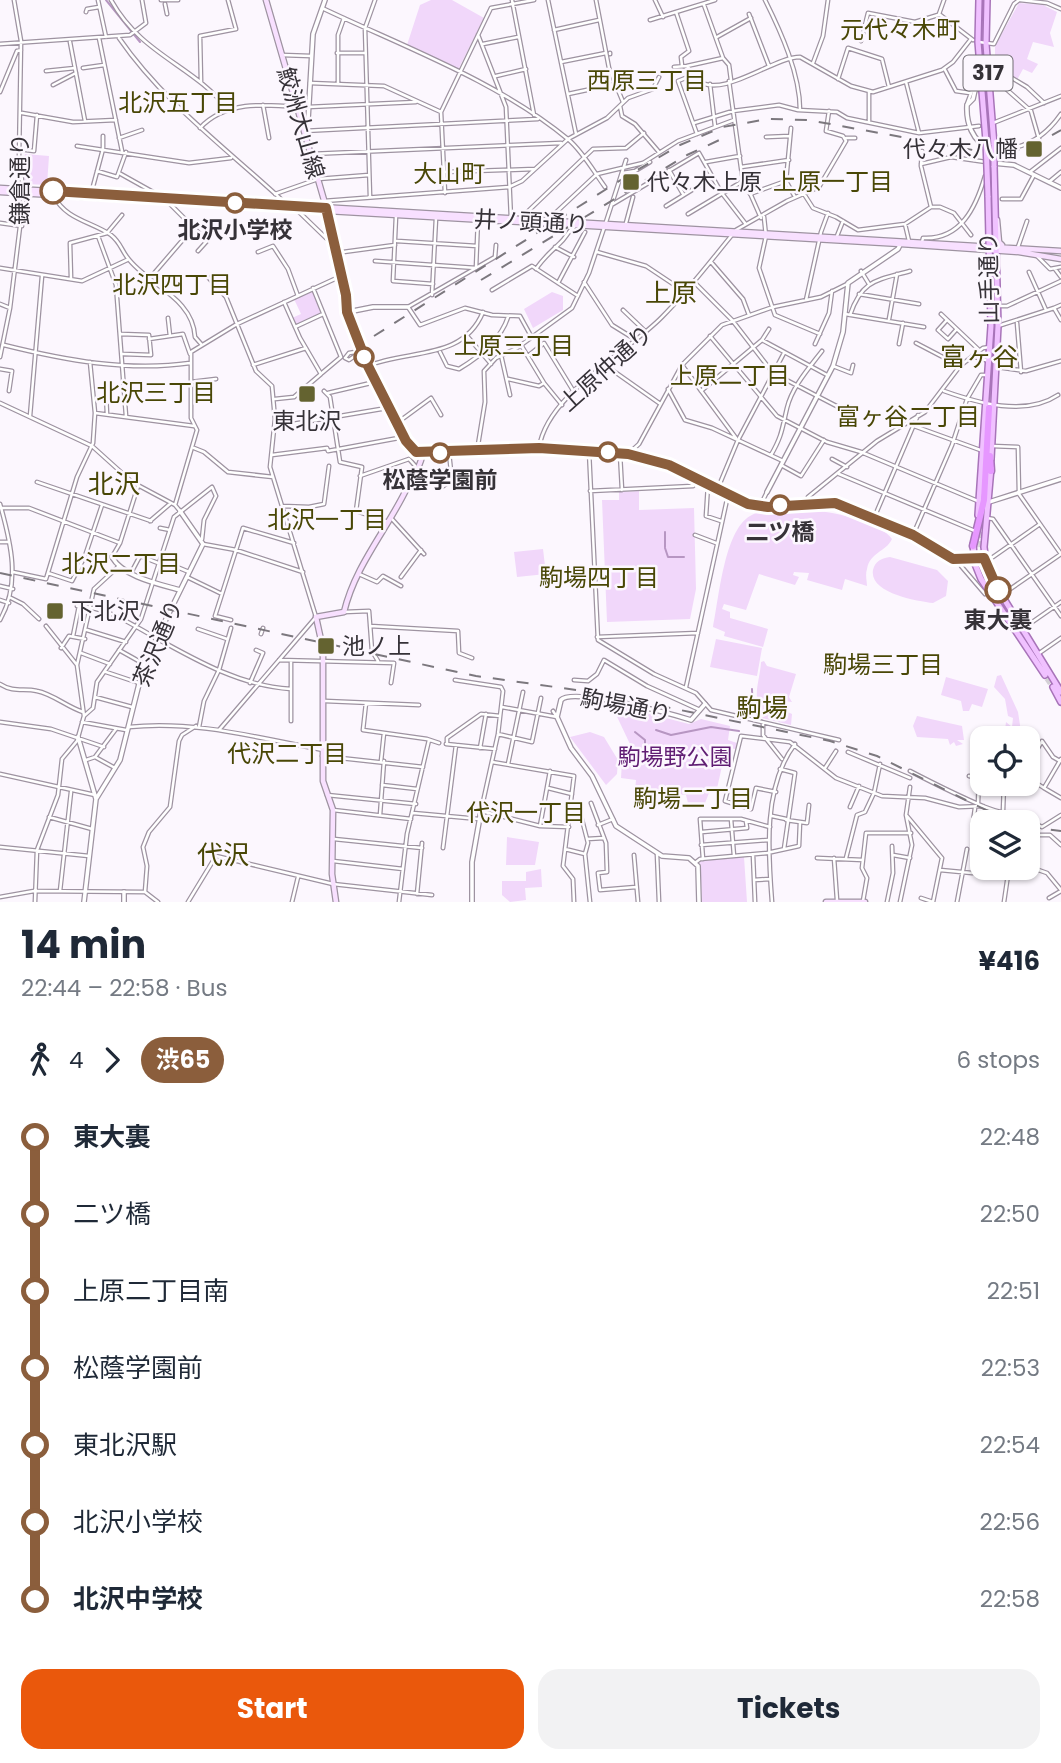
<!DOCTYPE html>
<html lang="en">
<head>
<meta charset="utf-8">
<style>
  :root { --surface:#fff; --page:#f2f2f3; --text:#1f2937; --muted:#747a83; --accent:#ea580c }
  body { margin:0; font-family:Poppins,"Noto Sans JP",sans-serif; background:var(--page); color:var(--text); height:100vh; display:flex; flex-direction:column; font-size:26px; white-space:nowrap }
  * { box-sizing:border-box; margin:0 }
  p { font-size:23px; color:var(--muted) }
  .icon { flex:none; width:38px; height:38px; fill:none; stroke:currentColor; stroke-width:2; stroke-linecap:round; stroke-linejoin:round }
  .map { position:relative; height:902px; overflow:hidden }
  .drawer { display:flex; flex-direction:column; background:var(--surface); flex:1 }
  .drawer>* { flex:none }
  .badge { padding:0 14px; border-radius:23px; font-size:24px; line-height:46px }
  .buttons { position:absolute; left:970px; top:726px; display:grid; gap:14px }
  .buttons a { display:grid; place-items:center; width:70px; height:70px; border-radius:14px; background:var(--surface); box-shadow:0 2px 5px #0004; font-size:35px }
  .map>.badge { position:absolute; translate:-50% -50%; box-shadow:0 0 0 4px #fff }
  .legs { display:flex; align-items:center; gap:10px; height:77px; padding:0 21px; font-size:23px }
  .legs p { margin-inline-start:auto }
  .headline { display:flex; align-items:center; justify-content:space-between; height:119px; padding:0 21px }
  h1 { font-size:38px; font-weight:700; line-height:52px }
  .action { display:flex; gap:14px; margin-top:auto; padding:14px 21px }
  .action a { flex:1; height:80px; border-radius:21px; background:var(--accent); color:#fff; font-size:28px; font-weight:700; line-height:80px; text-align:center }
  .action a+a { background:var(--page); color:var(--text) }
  ul { padding:0 21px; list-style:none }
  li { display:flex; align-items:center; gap:24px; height:77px; font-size:26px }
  li i { display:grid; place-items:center; width:10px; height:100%; margin:0 9px; background:currentColor }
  li i::after { content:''; width:18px; height:18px; margin:-9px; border:5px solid; border-radius:50%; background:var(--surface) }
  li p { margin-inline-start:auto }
  li:first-child i { background:linear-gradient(#0000 50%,currentColor 0) }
  li:last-child i { background:linear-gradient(currentColor 50%,#0000 0) }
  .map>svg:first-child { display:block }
  .green { fill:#f1d7fa }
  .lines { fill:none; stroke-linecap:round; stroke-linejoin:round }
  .stream { stroke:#b796c2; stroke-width:2 }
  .motorway-tunnel { stroke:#d4d0d6; stroke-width:6; stroke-dasharray:6 3; stroke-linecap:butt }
  .minor-casing { stroke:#9e93a1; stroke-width:5 }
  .tertiary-casing { stroke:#9e93a1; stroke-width:6 }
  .secondary-casing { stroke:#9e93a1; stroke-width:7 }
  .primary-casing { stroke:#a874b9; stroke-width:8 }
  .motorway-casing { stroke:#a874b9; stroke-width:9 }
  .minor { stroke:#fff; stroke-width:2.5 }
  .tertiary { stroke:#fff; stroke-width:3.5 }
  .secondary { stroke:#f8e0ff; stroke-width:4.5 }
  .primary { stroke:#f0c1ff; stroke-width:5 }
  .motorway { stroke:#e697ff; stroke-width:6 }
  .rail { stroke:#7c787e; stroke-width:2; stroke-dasharray:12 12; stroke-linecap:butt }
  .primary-bridge-casing { stroke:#a874b9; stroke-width:8; stroke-linecap:butt }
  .primary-bridge { stroke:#f0c1ff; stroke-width:5 }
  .line-1-casing { stroke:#fff; stroke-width:16 }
  .line-1 { stroke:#8b5e3c; stroke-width:10 }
  .poi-dot { fill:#646330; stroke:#fcf7fe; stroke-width:2.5 }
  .stop-1-dot { fill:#fff; stroke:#8b5e3c; stroke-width:3.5 }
  .labels { text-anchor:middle; stroke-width:5; stroke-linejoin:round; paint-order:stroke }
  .shield { fill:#fcf7fe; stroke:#716d73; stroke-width:2 }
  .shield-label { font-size:21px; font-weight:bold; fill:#363238 }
  .street-label { font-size:23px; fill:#363238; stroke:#fcf7fe }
  .poi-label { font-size:23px; fill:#363238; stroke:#fcf7fe; text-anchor:start }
  .stop-label { font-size:23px; font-weight:bold; fill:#363238; stroke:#fcf7fe }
  .park-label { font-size:23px; fill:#601d73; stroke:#fcf7fe }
  .neighbourhood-label { font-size:24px; fill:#494706; stroke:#fcf7fe }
  .quarter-label { font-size:26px; fill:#494706; stroke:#fcf7fe }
</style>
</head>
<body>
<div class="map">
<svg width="1061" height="902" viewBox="0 0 1061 902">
  <rect width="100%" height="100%" fill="#fcf7fe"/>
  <path class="green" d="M431,0H452L484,18L458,70L407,45L420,5Z
    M1019,3L1043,5L1057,12L1050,33L1054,47L1033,42L1027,59L1038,64L1032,73L1023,69L1017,80L995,65V46Z
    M25,154L49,156L47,185L27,184L22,173Z
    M313,291L321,314L295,325L292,318L301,314L294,299Z
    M552,292L563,296V310L533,328L524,309Z
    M639,491V510L694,508L696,589L690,619L607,622L602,500H619V492Z
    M799,507L802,512C822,507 881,522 892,539C886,552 870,552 867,569C865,575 867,581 867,586L845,579L842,590L807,580L809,573L794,572L793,575L799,577L795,585L759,574L746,610L724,604L722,609L730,612V618L768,629L763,647L724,636L725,632L713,627C719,599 724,531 750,516C764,507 783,509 799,507Z
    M543,549L546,574L517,577L514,552Z
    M890,557L937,570L948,581L946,596L933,603C917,601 869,593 873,570C875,561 882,558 890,557Z
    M716,639L762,648L757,676L710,667Z
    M764,661L767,666L796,674L789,697L792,702L784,701L781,709L792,714L791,725L762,718L765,715C750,699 760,682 761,662Z
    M1001,675L1018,712L1022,738H1004L1006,722L1012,727L1013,718L1008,716L1005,699L994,687L997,676Z
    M946,677L988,689L982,707L972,704L969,711H963L961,701L941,695Z
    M611,704L689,724L701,719L730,726L728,740L737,743L736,749L726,748L716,793H709L703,808L689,807L686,795L635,791L636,780L621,778L622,761H638Z
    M917,716L962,726L964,740H957L963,744L956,746L954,742L950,745L948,739L917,737L913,726Z
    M590,732L604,737L618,760L617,774L606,785L570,737Z
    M507,837L539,842L535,865H506Z
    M744,857L747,902H702L700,861Z
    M541,869L542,887L525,888L526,900L510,902L502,895V881H526V872Z"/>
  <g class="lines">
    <path class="stream" d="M106,0L140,42
      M665,532V547
      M665,548L668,557H684
      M752,689L753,719
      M656,730L671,735L711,727L739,731
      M635,732L645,740V757"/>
    <path class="motorway-tunnel" d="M989,408L990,365
      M980,523L982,559L993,594
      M994,584L1029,644
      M1042,671L1056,691"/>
    <defs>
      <path id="minor" d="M14,0L21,41L19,158L23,188
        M98,0L106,37
        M111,0C142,56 194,65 228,110
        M161,0H178
        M512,0L534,115
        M548,0L576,134
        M596,0L609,68L623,102
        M655,0L663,17
        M765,0C781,32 800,74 800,110
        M944,0L939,14L973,40
        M1020,0L1047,3L1061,9
        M165,4L167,14
        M704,5L723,58
        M322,8C404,47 498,81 569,140C583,152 594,172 605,187
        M86,12L87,9L99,7
        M676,12L689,51L681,57L682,66
        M749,14L769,66
        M650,20L715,0
        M554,30L599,20
        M478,35L506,107L511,219
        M717,37L751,18
        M99,38L122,151
        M119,38C163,102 227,149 283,201V206
        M861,41L868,13L915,22L938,15
        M70,42L85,121
        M979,42L994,44L1014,4L1019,0
        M0,44L130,35L146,23L142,0
        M483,44L518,37
        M337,53H365
        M610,53V54
        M282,55L311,56
        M561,62L606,53
        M813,63L823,36L828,0
        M987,63L1027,87L1044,103
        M687,66L723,58L729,65L731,80
        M674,67L687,66C691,70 693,76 697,80C722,100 773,57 800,57L851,86L873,92L942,70L953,62L971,39
        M83,68L104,65
        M945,70L956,91L970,93
        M46,71L75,68
        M693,75L678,81L697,134
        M496,76L526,69
        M838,79L848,48L882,59L889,87
        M729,81L742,175L761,218
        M991,81H997L1031,111L1039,139
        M201,82L200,36L236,29L228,0
        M906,82L919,133
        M310,83L384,86L441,112
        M338,83V35L344,18
        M710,84L715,126
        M53,85L76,73
        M0,92L17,51L21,50
        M869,92V122
        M568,94L615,84
        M967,104L975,83L981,76
        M263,105L269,138
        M620,106L622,116L635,124L659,152
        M308,107L416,102
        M22,113L73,122L116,120
        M694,123L733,111L779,105L798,110L837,112L847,118L919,133L979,126
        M993,123L1061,96
        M200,128C225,101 263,104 297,107
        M791,128L786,181L795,197
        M304,131L538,119
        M766,137L790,136
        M119,138L142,130
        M846,138H855
        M77,146L189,163L231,158
        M19,149L34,151L37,115
        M994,149C1024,151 1045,137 1061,114
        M922,151L921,166L931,207
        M311,154L561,143
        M706,162L740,156
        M921,164L951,157L986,162
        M741,167L789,160
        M669,170L683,194
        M97,171L117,177L126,152
        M444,172L535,169
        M1030,172L1061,148
        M119,173L153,192L155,198
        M623,173L635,171L650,162
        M1049,182L1061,172
        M445,193L441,112L491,8L534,0
        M91,194L103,149V136
        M275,194L318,179L369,175
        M750,194L786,181
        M804,194L813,208L836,217L858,230L905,224L931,207H940L954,213L971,235
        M54,196C65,219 92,222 111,235C120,242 121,249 127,257C147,285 193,297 195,337L202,345
        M370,197L365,28L375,0
        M1002,199H1021L1034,175
        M324,201L509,187L522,181L568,139L607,118L628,98L653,89L659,77
        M169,203L207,241L198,251
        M613,204L699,153L721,192L745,223
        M666,206L713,177
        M299,212L327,239H332
        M688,214L743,181
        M396,216L393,281L433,284
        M522,217L593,149L626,148L644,133
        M764,217L766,236L759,268L775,315L820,334
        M550,218L597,174L643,163L678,141L734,120
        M606,222L626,160
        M0,223L22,226
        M626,223L633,197
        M905,224L909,241
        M736,230L787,201L819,187L846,141L843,136L826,131L829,111
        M98,236L116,285L126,416
        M837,236L843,221
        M397,241L477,246
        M922,242L923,238C961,240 976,207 985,176
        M496,245L495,257L408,307L420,325L465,308L492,315L520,316L531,336
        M555,247L574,257
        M1018,247L1027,221
        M258,252L273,246L288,269L298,296
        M597,252L646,266L685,292
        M336,253L395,245
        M1037,256L1050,269L1061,267
        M375,261L476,268
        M711,262L743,299L749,315
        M0,268L82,281L127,260
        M476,268L478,219
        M536,269C544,257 551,252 560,243C566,238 568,231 575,226
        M1055,269L1061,277
        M861,271L869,284
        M1029,272L1046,310
        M207,276L226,297L256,371L272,386L275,419L270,467L316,617L219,730
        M71,278L70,243L107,233L122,215
        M150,278L193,228
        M584,282L612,325L633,338
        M694,282L732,320L773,373L846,411
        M558,283L585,232
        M313,288L341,357
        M492,290L532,266L578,296
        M859,294L919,304
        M432,295L436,218
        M806,300L821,232L828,213
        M0,304L10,308
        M1061,305L1054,308L1061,320
        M998,306H1007L1061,281
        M623,310L645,331
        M845,314L924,327
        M941,314L979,350
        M850,315C862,279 878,280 910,271
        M168,318L170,336
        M889,319L897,274
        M947,320L938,330L948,339L956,330
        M1017,323L1021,372
        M998,326L1054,308
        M295,327L323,314
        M121,334L149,335L151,355L123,354
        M710,336L777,416L827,442L861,452L980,502
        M468,337L491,364
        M149,339L183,334L190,354
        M762,340L827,375
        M916,343L960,366
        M815,344L829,313L832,291
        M899,344L903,323
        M4,345C64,360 128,372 190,363
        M521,345L544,383L562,405
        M362,351L349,360L345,358L349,353Z
        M440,352L447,366L459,369C479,357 501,339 508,317
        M501,355L510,395
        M528,356L544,343L574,392
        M972,356L989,361
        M0,357L10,308L24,194
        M253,365L306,348
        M605,365L659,403
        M682,365L736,438
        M368,366C408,349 463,361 483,312
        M833,366L851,373L853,365
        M997,367L1026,371L1061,361
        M0,369L12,371L9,391
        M322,373L341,357
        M508,379L539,386L544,383
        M191,382L216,379
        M668,389L685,420L712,428L783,461
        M324,391L330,397L340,462L362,467L356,511L388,522
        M701,391L762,340L769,329
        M944,391C978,403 1025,417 1058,395
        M328,393L375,382
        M106,394L107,414
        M275,399L294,397L321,374L300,338L284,302
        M0,403L92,446L132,482L175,505
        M95,413L194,426
        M30,416L42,276
        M397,423L431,398L441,415
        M914,426L983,451
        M274,430L281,426L387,408
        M992,446L1018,447L1019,494L1061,554
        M194,448L204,452L228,472L273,477
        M539,448C547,394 627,353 662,317C688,291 709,263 732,235
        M477,451L485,402L484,371L496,358L517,348L572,308L589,273L604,228
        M589,451L598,640L654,674L696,693L711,710L839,740
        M620,454L622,490
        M628,454L639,444L682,365L722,325L773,307L821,297L847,284
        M272,455L327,448L328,451L404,437
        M771,455C782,436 782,429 787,408C792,387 809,368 822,351
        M832,459L847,467
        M781,465L801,476L824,440
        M436,472L451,470
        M839,474L975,531
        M360,476L409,459L418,469
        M37,482L151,521
        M708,485L706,516L721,521
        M442,487L452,480L449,453
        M718,488L738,440L784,353
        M590,491L693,486L698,479
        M806,503L808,497L877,441L925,412L960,366L983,348L990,347
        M0,504C11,543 21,583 0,620
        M282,506L309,507L324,504L329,466
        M760,506L767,492
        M1,508H29L120,543
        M180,511L175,505L197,430L191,418V352L237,324L339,277
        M874,518L918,415
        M987,518L993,519L1061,616
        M392,519L424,554
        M150,521L171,503
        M160,528L170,530
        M695,535L716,543
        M913,535L952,445L967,399L981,375H988
        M0,542H9
        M203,544L236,550L303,572
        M112,557L120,543L138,486
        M993,557L1040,524
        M160,560L189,572
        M961,561V566L985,594
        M13,572L46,579L77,477L93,443L95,413L90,362
        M48,573L72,581L85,556L102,505
        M131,573L140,556L158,563
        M359,574L377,582L383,576L401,586
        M187,577L222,594
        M401,577L421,550
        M0,586L13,589
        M1003,594L1061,554
        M11,598L23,604L39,619
        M0,600L9,603
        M77,606C109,608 129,623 156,638C199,662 242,686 291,689
        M344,612L369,611L372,651L378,661
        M231,620L215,616L243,528L294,543
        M1021,624L1028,625L1061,602
        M46,626L77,665
        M370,626L458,631L459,653L472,658
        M198,629L227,639
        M87,630L126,642
        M261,634L263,628
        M73,636L79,606
        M597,637L698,633
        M61,648L69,636L85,639
        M119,650L144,664
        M81,653L110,664
        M1038,654L1061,638
        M279,660L394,663L391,683
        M291,661V721
        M106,672L139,683
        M455,680L501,687L503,691L498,734L481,811L540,826L569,827
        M574,680L588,681L597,674L604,660L647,686L700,710
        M250,683L263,653L256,650
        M0,684C14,693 23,688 37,691C53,694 67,707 83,712
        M686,687L728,495
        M95,697L132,707
        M325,701L419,705
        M366,703L363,730L427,739L439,743
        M502,707L557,717
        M553,711L557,717
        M84,716L93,708L97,682L141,619L174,517L212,487L216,496L204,520L202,539
        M0,722L51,729L104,747
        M82,722L126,730
        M763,724V735L782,759
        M129,727C195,720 258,738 323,750
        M199,727L204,701L219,670L231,628
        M498,734L532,742L541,698
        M446,744L495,749
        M447,744V738L481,714L500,716
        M480,748L486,714
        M848,752L910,778
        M322,756L423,767
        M95,757L116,729
        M86,760L95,757L115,768
        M381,761L384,733
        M492,762L574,776L563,866L573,879L574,902
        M508,764L523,692
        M1027,767L1042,741L1053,757L1060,761
        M825,768L836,751
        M780,769L795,773L784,849
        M910,771C935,784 959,796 985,807C1005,815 1019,814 1042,827L1061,815
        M0,774L95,795
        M969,776L979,778L978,803
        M1027,777L1044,788L1061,759
        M382,785L417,789
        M548,788L572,794
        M1044,788L1061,798
        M776,792L756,788L751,809L725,801L741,736L790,742L836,778L882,796L925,798L959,807L983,806
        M327,795L416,804
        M591,803L606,843L607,872L598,873L600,890L636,887
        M572,804H578L588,843L585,854L590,902
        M850,807L859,786
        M975,808L973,822L982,826
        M333,810L411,819
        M1003,811L1004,784
        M413,813L479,819
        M380,815L384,761
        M772,816L786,819
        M907,816L942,858L933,902
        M49,817L92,829
        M731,819L734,856
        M800,822L807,823L809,805
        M1008,822L1012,813
        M598,825L613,819
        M540,826L550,771
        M702,832L747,828L746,821
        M1027,835H1050L1061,845
        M334,839L422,848
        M587,839L604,838
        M701,845L768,840
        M0,847L89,856
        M443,848L456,745
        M565,849L585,854
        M657,854L659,902
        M634,855L638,902
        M753,855L755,902
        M893,855L910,858
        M817,858L863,860
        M834,858L837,900
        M846,858L857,815L865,812L874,793L880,764
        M703,859L700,819H741L770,827
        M333,861L403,869
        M695,863L700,859L767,853L799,846L800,822L786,820
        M1027,866L1047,873L1061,890
        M940,870L972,873L988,870
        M754,880L770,879
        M60,891L71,792
        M145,892L158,902
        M417,894L422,843
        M0,897L34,891L145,892L147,866L143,847L149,832L170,807L179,741L182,735L196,726
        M921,898L933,902
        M1049,898L1061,891
        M863,901L867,878L862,868L866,833H911
        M35,902L37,850L58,795L62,759L77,741L84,716L77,665L94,589L119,566
        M188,902L216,856L333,884L432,895
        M292,902L298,877
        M399,902L407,834L429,740
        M772,902C768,852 763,786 795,744
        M887,902L893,873L892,846
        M900,902L912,845L906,815L910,787
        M957,902L967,849
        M1004,902L1009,868"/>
      <path id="tertiary" d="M982,88L975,90L973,99L967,105C966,122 972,142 990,148L993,163L1014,165L1061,188
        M302,123L308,120L313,34L325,0
        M348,312L373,307H408
        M422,453L539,448L628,454L669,465L748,504L768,507L835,503L913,535L953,559L968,561L984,558
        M767,492L833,366L843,332L848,283L898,249L901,243
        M989,502L1061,479
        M112,557C123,577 159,584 180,590
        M78,737L96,799
        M124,892V902
        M84,902L96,799L120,760L144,664L203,544L180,511
        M472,902V862L481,811
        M699,902L698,866L689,858L662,856L616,826L592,776L571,748L557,717L561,700C572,687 672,714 691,720L705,704"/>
      <path id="secondary" d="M266,0L324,200L346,297C344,325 390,416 407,442C411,449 418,452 422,456C420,469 411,479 406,490C386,531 355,566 344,612L316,617L323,649V781L333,810L332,874L336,902
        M0,188L1061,251
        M0,192L901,244L1019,252L1061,259
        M997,220L999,242L1002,245
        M826,902H865"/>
      <path id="primary" d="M979,0L978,42L986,141
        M987,0L986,44L994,145
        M991,459L998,326L994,166
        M991,468L984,547L987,571L1061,692
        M978,515L991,326L988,196
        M973,545L975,564L981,579L1045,675
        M1053,687L1061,702"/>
      <path id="motorway" d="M990,456L991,471
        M973,546L984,500L989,408"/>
    </defs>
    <use href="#minor" class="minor-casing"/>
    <use href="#tertiary" class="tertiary-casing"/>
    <use href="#secondary" class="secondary-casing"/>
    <use href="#primary" class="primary-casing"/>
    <use href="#motorway" class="motorway-casing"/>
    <use href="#minor" class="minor"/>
    <use href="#tertiary" class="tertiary"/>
    <use href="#secondary" class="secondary"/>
    <use href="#primary" class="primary"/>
    <use href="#motorway" class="motorway"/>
    <path class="rail" d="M481,280L687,155L728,136
      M374,336L627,176L680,145L723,127L768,119L808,120L995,154L1031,147L1061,130
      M0,573L476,676L598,693L830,741L877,756L1010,822
      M1027,827L1061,831"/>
    <defs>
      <path id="primary-bridge" d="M986,141L988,196
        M994,145V166"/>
    </defs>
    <use href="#primary-bridge" class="primary-bridge-casing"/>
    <use href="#primary-bridge" class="primary-bridge"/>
  </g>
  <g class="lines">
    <defs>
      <path id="line-1" d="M53,191L326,208L346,295L347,312L368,366L406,441L416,452L539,448L628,454L669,465L748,504L768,507L835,503L913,535L953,559L984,558L998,590"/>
    </defs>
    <use href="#line-1" class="line-1-casing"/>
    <use href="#line-1" class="line-1"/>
  </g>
  <g class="poi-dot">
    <rect x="1025" y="140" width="18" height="18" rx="3.5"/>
    <rect x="622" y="173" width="18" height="18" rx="3.5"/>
    <rect x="298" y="385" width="18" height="18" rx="3.5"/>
    <rect x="46" y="602" width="18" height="18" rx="3.5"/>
    <rect x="317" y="637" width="18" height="18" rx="3.5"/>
  </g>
  <g class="stop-1-dot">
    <circle cx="53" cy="191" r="12"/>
    <circle cx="235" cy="203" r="9"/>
    <circle cx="364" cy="357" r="9"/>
    <circle cx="608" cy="452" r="9"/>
    <circle cx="440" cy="453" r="9"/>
    <circle cx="780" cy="505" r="9"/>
    <circle cx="998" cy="590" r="12"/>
  </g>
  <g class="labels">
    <rect class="shield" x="963.5" y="55.5" width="49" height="35" rx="5"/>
    <g class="shield-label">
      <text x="988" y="80">317</text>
    </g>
    <g class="street-label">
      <text transform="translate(301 123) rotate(74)" y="8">鮫洲大山線</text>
      <text transform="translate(20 179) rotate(-90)" y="8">鎌倉通り</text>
      <text transform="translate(531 222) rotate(3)" y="8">井ノ頭通り</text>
      <text transform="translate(989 278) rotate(-91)" y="8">山手通り</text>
      <text transform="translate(606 368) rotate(-42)" y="8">上原仲通り</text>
      <text transform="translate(158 643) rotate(-67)" y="8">茶沢通り</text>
      <text transform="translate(626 706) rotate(11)" y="8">駒場通り</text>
    </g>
    <g class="poi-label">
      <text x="1018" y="157" text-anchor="end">代々木八幡</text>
      <text x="647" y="190">代々木上原</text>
      <text x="307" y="429" text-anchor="middle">東北沢</text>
      <text x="71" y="619">下北沢</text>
      <text x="342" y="654">池ノ上</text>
    </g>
    <g class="stop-label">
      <text x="235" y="238">北沢小学校</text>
      <text x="440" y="488">松蔭学園前</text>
      <text x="780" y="540">二ツ橋</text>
      <text x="998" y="628">東大裏</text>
    </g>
    <g class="park-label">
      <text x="675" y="765">駒場野公園</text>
    </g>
    <g class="neighbourhood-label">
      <text x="900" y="38">元代々木町</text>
      <text x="647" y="89">西原三丁目</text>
      <text x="178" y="111">北沢五丁目</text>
      <text x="449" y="182">大山町</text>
      <text x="833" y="190">上原一丁目</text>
      <text x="172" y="293">北沢四丁目</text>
      <text x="514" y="354">上原三丁目</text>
      <text x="730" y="384">上原二丁目</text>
      <text x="156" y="401">北沢三丁目</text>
      <text x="908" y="425">富ヶ谷二丁目</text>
      <text x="327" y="528">北沢一丁目</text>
      <text x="121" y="572">北沢二丁目</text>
      <text x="599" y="586">駒場四丁目</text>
      <text x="883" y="673">駒場三丁目</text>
      <text x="287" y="762">代沢二丁目</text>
      <text x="693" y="807">駒場二丁目</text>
      <text x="526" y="821">代沢一丁目</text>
    </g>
    <g class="quarter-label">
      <text x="671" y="302">上原</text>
      <text x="979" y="366">富ヶ谷</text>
      <text x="114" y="493">北沢</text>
      <text x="762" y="717">駒場</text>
      <text x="223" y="864">代沢</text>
    </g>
  </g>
</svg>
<div class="buttons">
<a><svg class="icon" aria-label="locate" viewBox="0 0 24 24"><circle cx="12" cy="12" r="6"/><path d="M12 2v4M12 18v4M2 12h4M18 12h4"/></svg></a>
<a><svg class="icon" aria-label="layers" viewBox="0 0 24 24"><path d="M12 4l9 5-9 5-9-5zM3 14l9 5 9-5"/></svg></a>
</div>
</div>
<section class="drawer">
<div class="headline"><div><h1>14 min</h1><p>22:44 – 22:58 · Bus</p></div><b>¥416</b></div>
<div class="legs"><svg class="icon" aria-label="walk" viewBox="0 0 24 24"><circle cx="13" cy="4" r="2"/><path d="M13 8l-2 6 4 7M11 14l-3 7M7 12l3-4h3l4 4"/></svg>4<svg class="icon" aria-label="forward" viewBox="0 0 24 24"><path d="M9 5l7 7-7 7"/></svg><b class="badge" style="background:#8b5e3c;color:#fff">渋65</b><p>6 stops</p></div>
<ul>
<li><i style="color:#8b5e3c"></i><b>東大裏</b><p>22:48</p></li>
<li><i style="color:#8b5e3c"></i><span>二ツ橋</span><p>22:50</p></li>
<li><i style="color:#8b5e3c"></i><span>上原二丁目南</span><p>22:51</p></li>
<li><i style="color:#8b5e3c"></i><span>松蔭学園前</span><p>22:53</p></li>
<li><i style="color:#8b5e3c"></i><span>東北沢駅</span><p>22:54</p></li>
<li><i style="color:#8b5e3c"></i><span>北沢小学校</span><p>22:56</p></li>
<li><i style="color:#8b5e3c"></i><b>北沢中学校</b><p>22:58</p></li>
</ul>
<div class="action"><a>Start</a><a>Tickets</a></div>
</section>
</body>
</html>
